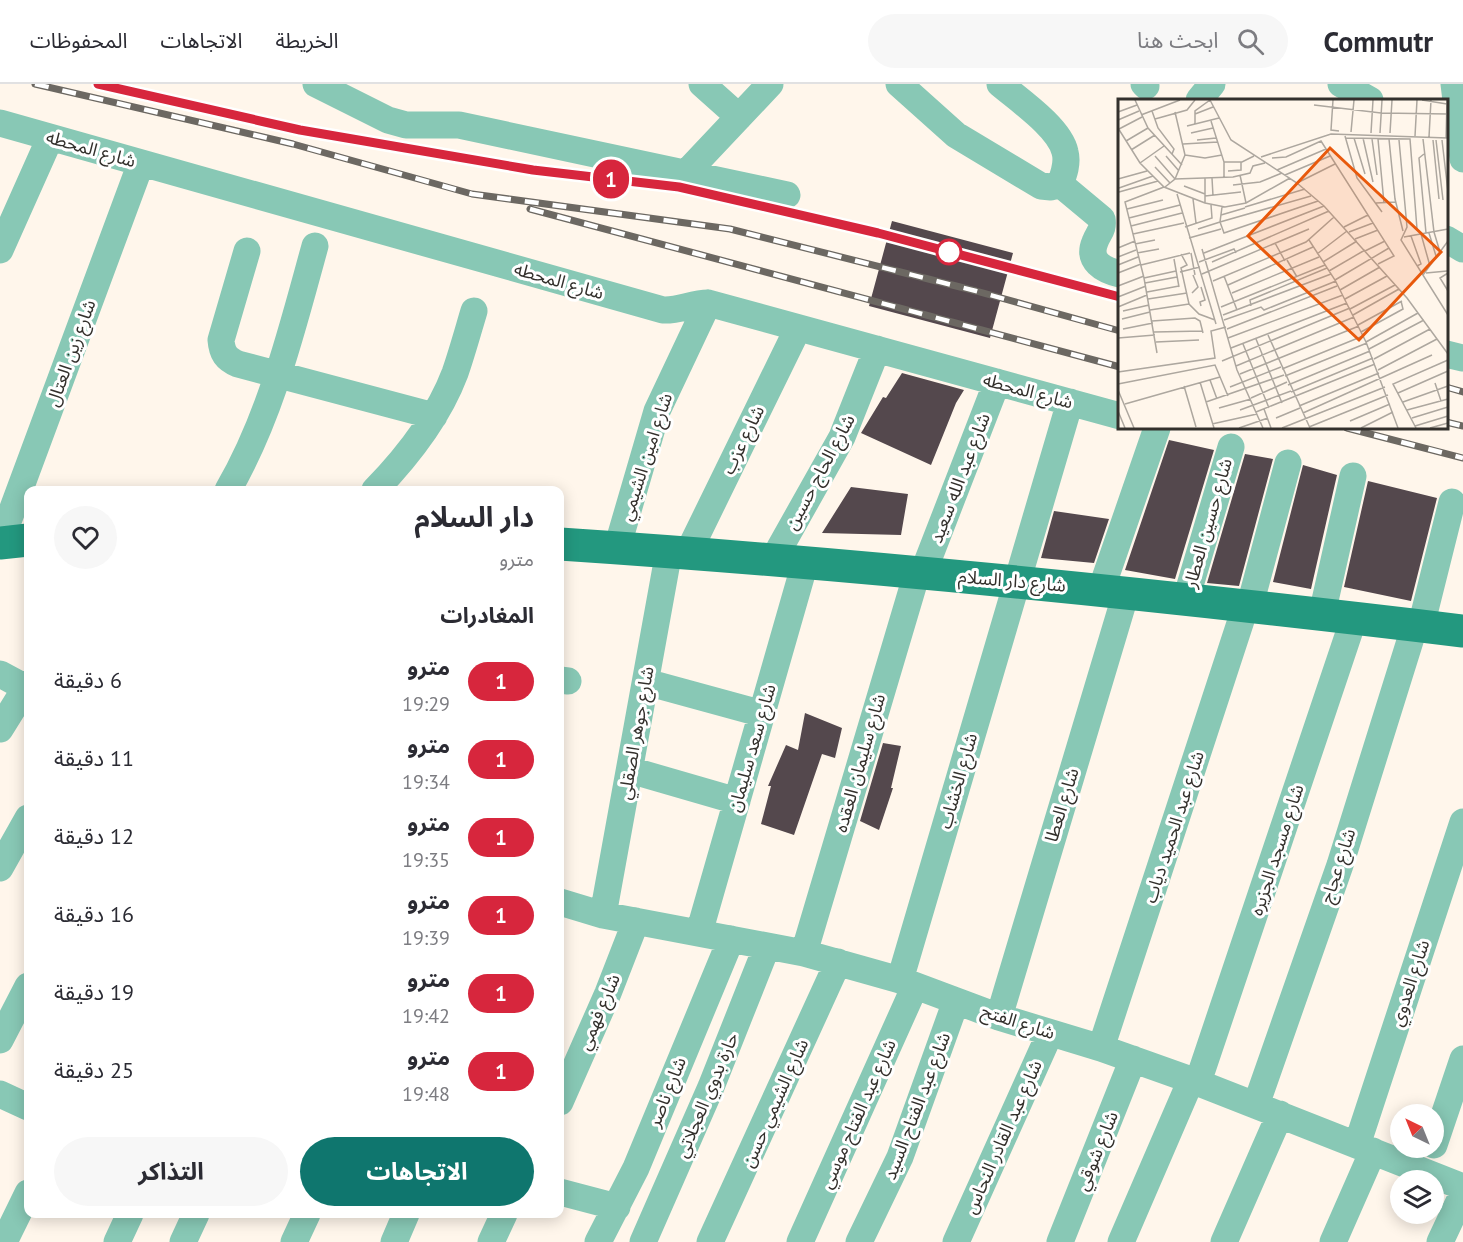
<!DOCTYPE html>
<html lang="ar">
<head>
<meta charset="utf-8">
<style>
  :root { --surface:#fff; --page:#f7f7f7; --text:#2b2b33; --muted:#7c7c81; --line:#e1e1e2; --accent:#0f766e }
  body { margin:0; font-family:"PT Sans","Noto Sans Arabic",sans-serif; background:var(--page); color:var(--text); direction:rtl; height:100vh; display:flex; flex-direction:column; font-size:22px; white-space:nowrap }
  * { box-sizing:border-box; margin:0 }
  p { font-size:20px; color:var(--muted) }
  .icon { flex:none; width:33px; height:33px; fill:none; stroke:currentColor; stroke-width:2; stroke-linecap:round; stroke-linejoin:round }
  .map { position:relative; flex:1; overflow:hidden; direction:ltr }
  .drawer { position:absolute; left:24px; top:402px; width:540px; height:732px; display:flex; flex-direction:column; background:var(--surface); border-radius:12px; box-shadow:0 3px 15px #0003; direction:rtl }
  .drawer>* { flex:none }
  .badge { padding:0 12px; border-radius:20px; font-size:21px; line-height:39px }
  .needle { width:39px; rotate:317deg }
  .tools { position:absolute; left:1390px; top:1020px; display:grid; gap:12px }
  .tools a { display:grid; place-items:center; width:54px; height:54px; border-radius:50%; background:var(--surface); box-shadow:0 3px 15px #0003; font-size:30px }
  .map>.badge { position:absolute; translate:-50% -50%; box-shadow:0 0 0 3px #fff }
  h2 { padding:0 30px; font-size:22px; line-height:54px }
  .round { display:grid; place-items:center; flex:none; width:63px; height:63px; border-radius:32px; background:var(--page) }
  .headline { display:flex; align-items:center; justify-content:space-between; height:102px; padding:0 30px }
  h1 { font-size:28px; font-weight:700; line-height:45px }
  .button { display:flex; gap:12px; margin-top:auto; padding:12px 30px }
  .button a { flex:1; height:69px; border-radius:36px; background:var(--accent); color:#fff; font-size:24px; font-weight:700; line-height:69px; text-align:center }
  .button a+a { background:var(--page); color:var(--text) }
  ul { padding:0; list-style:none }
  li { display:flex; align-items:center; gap:18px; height:78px; padding:0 30px }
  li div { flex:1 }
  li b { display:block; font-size:22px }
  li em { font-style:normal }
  li .badge { min-width:66px; font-weight:700; text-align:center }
  header { display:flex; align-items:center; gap:36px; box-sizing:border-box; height:84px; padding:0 30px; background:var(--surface); border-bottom:2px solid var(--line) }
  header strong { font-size:28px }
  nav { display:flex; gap:33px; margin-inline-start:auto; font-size:21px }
  .search { width:420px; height:54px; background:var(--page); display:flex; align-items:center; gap:15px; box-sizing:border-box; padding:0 21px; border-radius:33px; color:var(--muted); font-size:22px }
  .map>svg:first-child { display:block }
  .building { fill:#54484d }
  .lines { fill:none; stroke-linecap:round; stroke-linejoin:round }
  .minor { stroke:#88c8b5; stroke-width:27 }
  .major { stroke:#23987f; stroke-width:33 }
  .rail-casing { stroke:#6c6862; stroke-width:7 }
  .rail { stroke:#fff; stroke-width:4.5; stroke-dasharray:14; stroke-linecap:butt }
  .line-casing { stroke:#fff; stroke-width:14 }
  .line { stroke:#d7263d; stroke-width:9 }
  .stop-dot { fill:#fff; stroke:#d7263d; stroke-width:3 }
  .labels { text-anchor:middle; stroke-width:6; stroke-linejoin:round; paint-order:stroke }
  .street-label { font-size:18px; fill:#33302c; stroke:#fff }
  .inset-road { fill:none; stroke:#ada79f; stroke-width:1.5 }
  .view { fill:#e8590c; fill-opacity:0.15; stroke:#e8590c; stroke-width:3 }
  .inset-edge { fill:none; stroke:#33302c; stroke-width:3 }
</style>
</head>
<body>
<header>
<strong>Commutr</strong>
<div class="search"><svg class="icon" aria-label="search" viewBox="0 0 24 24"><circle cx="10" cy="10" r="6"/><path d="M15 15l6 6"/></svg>ابحث هنا</div>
<nav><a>الخريطة</a><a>الاتجاهات</a><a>المحفوظات</a></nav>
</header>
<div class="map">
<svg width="1463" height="1158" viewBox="0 0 1463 1158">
  <rect width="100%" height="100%" fill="#fff6eb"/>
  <path class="building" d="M892,137L1013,169L990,254L869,222Z
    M902,289L964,306L956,319L931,381L861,349L883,313L886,314Z
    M1169,356L1214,366L1175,495L1125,486Z
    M1245,370L1273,375L1239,502L1207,499Z
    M1303,381L1337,391L1311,505L1273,498Z
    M1368,397L1437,414L1411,517L1344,503Z
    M851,403L908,410L901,451L822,449Z
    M1054,427L1109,435L1094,479L1041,474Z
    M805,629L842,644L835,674L822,670L794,751L761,740L771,702H768L786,661L798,666Z
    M883,659L901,662L891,704H893L879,746L860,737Z"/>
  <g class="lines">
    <path class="minor" d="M316,0L388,36L406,41H459L787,111
      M702,0L739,33
      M899,0L956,51L1041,102L1051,103L1060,100
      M1000,0C1019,16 1060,44 1065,68C1068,79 1064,90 1060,100
      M1144,0L1146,2
      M1341,0L1370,16
      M1454,0L1463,75
      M1199,16L1212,0
      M0,39L663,226C679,227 692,219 708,219L1120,332
      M687,88L770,0
      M1060,100L1102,135C1104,146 1098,149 1095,158C1087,177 1103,186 1120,190
      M1446,155L1463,165
      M0,166L50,54
      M247,167L221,256C222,269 226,275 238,280L434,332
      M1446,270L1463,274
      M228,406C271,332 292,245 315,162
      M375,406C408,372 438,334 455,289C462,269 468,247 474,227
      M0,459L141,79
      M617,464L657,327L708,219
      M688,469L798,244
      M773,476L842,353L877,265
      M923,489L997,298
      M1101,506L1157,344
      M1186,515L1231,363
      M1250,521L1288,379
      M1322,530L1353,392
      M1421,542L1452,418
      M0,590L26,604
      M560,596L568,597
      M646,598L763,630
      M0,645L28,600
      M630,686L737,717
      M0,784L28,734
      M560,818L603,831L804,869L900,896L999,933L1101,964L1191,996L1463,1103
      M603,831L669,467
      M699,849L805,479
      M804,869L917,489
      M900,896L1070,318
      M999,933L1126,509
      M0,956L28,902
      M1101,964L1246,521
      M1198,998L1354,534
      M0,1010L28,1023
      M560,1018L608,909L636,837
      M1256,1021L1340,781L1415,541
      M1357,1061L1463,738
      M1434,1061L1463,975
      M560,1108L617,1123
      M4,1158L28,1109
      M117,1158L130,1130
      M183,1158L196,1130
      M294,1158L307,1130
      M394,1158L406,1130
      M491,1158L504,1130
      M598,1158L636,1084L731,855
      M643,1158L711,1003L767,862
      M710,1158L838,878
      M800,1158L915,902
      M859,1158L900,1073L956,917
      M956,1158L1050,949
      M1060,1158L1133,975
      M1121,1158L1191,996
      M1224,1158L1280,1030
      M1333,1158L1373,1067
      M1440,1158L1463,1109"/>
    <path class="major" d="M0,459L28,456
      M560,460C861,480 1163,511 1463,547"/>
    <defs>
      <path id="rail" d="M35,0L293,60L472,110L730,145L976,207L1120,247
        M98,0L300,46L533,86L679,103L878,149L1120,213
        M530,125L1120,283
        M1446,303L1463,308
        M1446,338L1463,342
        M1347,344L1463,374"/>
    </defs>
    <use href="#rail" class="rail-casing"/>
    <use href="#rail" class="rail"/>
  </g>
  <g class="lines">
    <defs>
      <path id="line" d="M98,0L300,46L533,86L679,103L878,149L1120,213"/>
    </defs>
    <use href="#line" class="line-casing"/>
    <use href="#line" class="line"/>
  </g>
  <circle class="stop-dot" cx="949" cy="168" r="12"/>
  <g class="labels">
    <g class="street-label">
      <text transform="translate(91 65) rotate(16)" y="6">شارع المحطه</text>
      <text transform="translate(559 197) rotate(16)" y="6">شارع المحطه</text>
      <text transform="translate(71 269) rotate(-70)" y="6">شارع زين العتال</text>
      <text transform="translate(1028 307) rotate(15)" y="6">شارع المحطه</text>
      <text transform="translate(743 356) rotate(-64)" y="6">شارع عزب</text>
      <text transform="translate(646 373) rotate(-72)" y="6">شارع امين الشيمي</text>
      <text transform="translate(820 388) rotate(-62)" y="6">شارع الحاج حسين</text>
      <text transform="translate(960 394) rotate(-69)" y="6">شارع عبد الله سعيد</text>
      <text transform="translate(1208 439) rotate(-74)" y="6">شارع حسين العطار</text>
      <text transform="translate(1012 497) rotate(5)" y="6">شارع دار السلام</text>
      <text transform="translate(636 649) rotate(-80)" y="6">شارع جوهر الصقلي</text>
      <text transform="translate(752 664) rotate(-74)" y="6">شارع سعد سليمان</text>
      <text transform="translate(860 679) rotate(-74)" y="6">شارع سليمان العقده</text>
      <text transform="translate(958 697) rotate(-74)" y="6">شارع الخشاب</text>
      <text transform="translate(1062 721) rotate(-73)" y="6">شارع العطا</text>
      <text transform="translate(1174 743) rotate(-72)" y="6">شارع عبد الحميد دياب</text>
      <text transform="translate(1277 766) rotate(-72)" y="6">شارع مسجد الجزيره</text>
      <text transform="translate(1338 782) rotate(-72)" y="6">شارع عجاج</text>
      <text transform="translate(1410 899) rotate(-72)" y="6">شارع العدوي</text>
      <text transform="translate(599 928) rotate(-67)" y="6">شارع فهمي</text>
      <text transform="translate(1018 938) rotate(18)" y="6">شارع الفتح</text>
      <text transform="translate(667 1008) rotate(-68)" y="6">شارع ناصر</text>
      <text transform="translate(707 1011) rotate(-67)" y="6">حارة بدوي العجلاتي</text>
      <text transform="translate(775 1019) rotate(-66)" y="6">شارع الشيمي حسن</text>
      <text transform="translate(917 1022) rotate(-69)" y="6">شارع عبد الفتاح السيد</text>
      <text transform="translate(858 1030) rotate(-66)" y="6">شارع عبد الفتاح موسي</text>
      <text transform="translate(1003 1053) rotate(-66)" y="6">شارع عبد القادر النحاس</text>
      <text transform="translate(1097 1067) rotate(-68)" y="6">شارع شوقي</text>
    </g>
  </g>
  <g transform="translate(1118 15)">
    <rect width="330" height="330" fill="#fff6eb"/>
    <path class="inset-road" d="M17,1L30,29L64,66M92,1L113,41L179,84L206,107L289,199L330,255M215,1L213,31L221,32M304,1L329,5M196,6L263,14L330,15M34,12L40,29L56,50L54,55M0,13L19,6M77,15L95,8M23,16L62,1M37,20L69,11L77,1M0,21L21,12M93,22L106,63V78M77,25V12L92,1M69,27L101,19M0,29L22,64L46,88L87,104L107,108L128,104L172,79M1,30L24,18M233,33L236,1M73,34L95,29M253,34L255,1M262,34L264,1M272,34L274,1M227,37L239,79L264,113M297,37L299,1M311,38L313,1M228,39L292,40L299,130M236,39L247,75M245,39L255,83M328,39L329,1M254,40L259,76M260,40L266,104M271,40L277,100L285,132M305,40L316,133L322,153M79,41L98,39M281,41L289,128L283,141L330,216M315,41L321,100M318,41L325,101M324,41L330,93M8,42L30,29M65,45L100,43M13,51L37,36M306,55L301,59L308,134M67,56L87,59L104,56M37,57L57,80L115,78L132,74L135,67L147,64M48,57L61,72M143,58L213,35L330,39M154,59L168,58L203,42L276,157L260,165M106,63H124L136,57M22,64L46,47M37,68L52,84M159,71L208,50M110,72L123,71V63M122,76L128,104M167,76L212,57M87,79V104M94,79L95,97M0,80L29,72M179,84L217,65M115,86L142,83L164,74M66,87L87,95M47,88L57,80L67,56L57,13M1,89L35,77M1,93L40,82M59,95L98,225M87,97L123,93M75,100L78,124M258,104L278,103M104,108L102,123L106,134L200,102M127,108L187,90M9,110L45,101M103,116L127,109M11,119L62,106M102,123L193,97M13,127L64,114M67,128L94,119L93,106M226,128L250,116M80,130L102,123M231,133L255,124M311,134L318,157M15,135L66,124M303,135L312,167M293,137L303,165L299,167M286,138L330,130M71,139L103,130M237,140L260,131M191,141L217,181L248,243L280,329M157,144L167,162M17,145L37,141M0,149L17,142M84,150L119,271L145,329M247,152L267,142M19,154L41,150M73,154L77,176M86,154L206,107M63,155L69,166L63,169L71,205L81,215L97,221M199,155L229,132M0,158L18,151M56,160L61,188M169,161L179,178M81,163L116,150L118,154M94,163L211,112M205,163L239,142M0,166L20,158M23,166L72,154M211,172L247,151M62,173L82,168M0,174L23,165M308,174L329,172M330,174L322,179L330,192M84,175L191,130M305,176L330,142M106,177L119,211M26,179L58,172M217,181L271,149M95,182L188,143L216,118M27,184L59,178M110,186L195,148M0,187L26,177M83,188L87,201L82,203L83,207M222,191L262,168M29,193L61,187M74,194L80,188L75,176M114,194L201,158M0,198L28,187M30,200L69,194M227,200L269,177M133,207L132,201L209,169M0,208L29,196M103,208L207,166M232,210L277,186M32,211L71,205M5,212L31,206M105,216L213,175M235,216L281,190M4,220L32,213M106,221L143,208L146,211L218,182M34,222L77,219L82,222L85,234M240,226L284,202M5,230L35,224M109,230L219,187M36,233L85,232M243,233L285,210L283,202M150,236L192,329M0,239L37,236M110,239L225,196M138,240L164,304M38,243L81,241M248,243L300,214M125,245L151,309M113,249L229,204M251,250L306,221M39,254L26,179L7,103L46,88M256,260L312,230M104,262L232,209M118,267L236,218M164,270L245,237M260,271L319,240M0,273L97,259L93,232L108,228M122,275L241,227M167,277L249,244M92,281L99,300M82,283L96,329M317,284L323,302M0,285L97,266L110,297M170,286L252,252M66,287L78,328M112,288L163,268M0,291L16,329M173,293L255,259M280,294L330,272M133,299L169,283M88,303L166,276M285,303L330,287M7,305L102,278M181,307L261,274M101,309L133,300M146,310L153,329M122,311L173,292M289,311L330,300M0,312L7,329M138,313L257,265M185,314L314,256M158,319L182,309M294,319L330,308M232,322L272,305M94,325L139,315M297,327L330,317M191,328L270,296M121,329L150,319M164,329L267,288M243,329L275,313M298,329L275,285L330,261M312,329L330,324"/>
    <path class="view" d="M212,49L323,153L241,241L130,137Z"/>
    <rect width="330" height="330" class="inset-edge"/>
  </g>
</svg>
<div class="tools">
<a><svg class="needle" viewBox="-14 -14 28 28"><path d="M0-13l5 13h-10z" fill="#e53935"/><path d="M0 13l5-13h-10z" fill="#7c7c81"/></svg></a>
<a><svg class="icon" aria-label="layers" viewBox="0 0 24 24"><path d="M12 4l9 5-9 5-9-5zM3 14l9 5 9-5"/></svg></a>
</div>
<b class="badge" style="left:611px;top:95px;background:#d7263d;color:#fff">1</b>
<section class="drawer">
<div class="headline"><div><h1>دار السلام</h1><p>مترو</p></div><a class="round"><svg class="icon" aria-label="heart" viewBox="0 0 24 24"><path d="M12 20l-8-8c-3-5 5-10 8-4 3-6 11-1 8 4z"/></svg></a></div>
<h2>المغادرات</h2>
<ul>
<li><span class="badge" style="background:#d7263d;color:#fff">1</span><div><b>مترو</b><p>19:29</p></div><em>6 دقيقة</em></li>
<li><span class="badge" style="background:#d7263d;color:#fff">1</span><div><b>مترو</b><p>19:34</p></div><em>11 دقيقة</em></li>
<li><span class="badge" style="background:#d7263d;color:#fff">1</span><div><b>مترو</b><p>19:35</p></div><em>12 دقيقة</em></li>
<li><span class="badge" style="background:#d7263d;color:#fff">1</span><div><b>مترو</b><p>19:39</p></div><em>16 دقيقة</em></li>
<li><span class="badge" style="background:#d7263d;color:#fff">1</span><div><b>مترو</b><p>19:42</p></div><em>19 دقيقة</em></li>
<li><span class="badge" style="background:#d7263d;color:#fff">1</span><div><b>مترو</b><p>19:48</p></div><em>25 دقيقة</em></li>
</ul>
<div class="button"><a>الاتجاهات</a><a>التذاكر</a></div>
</section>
</div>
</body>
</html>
